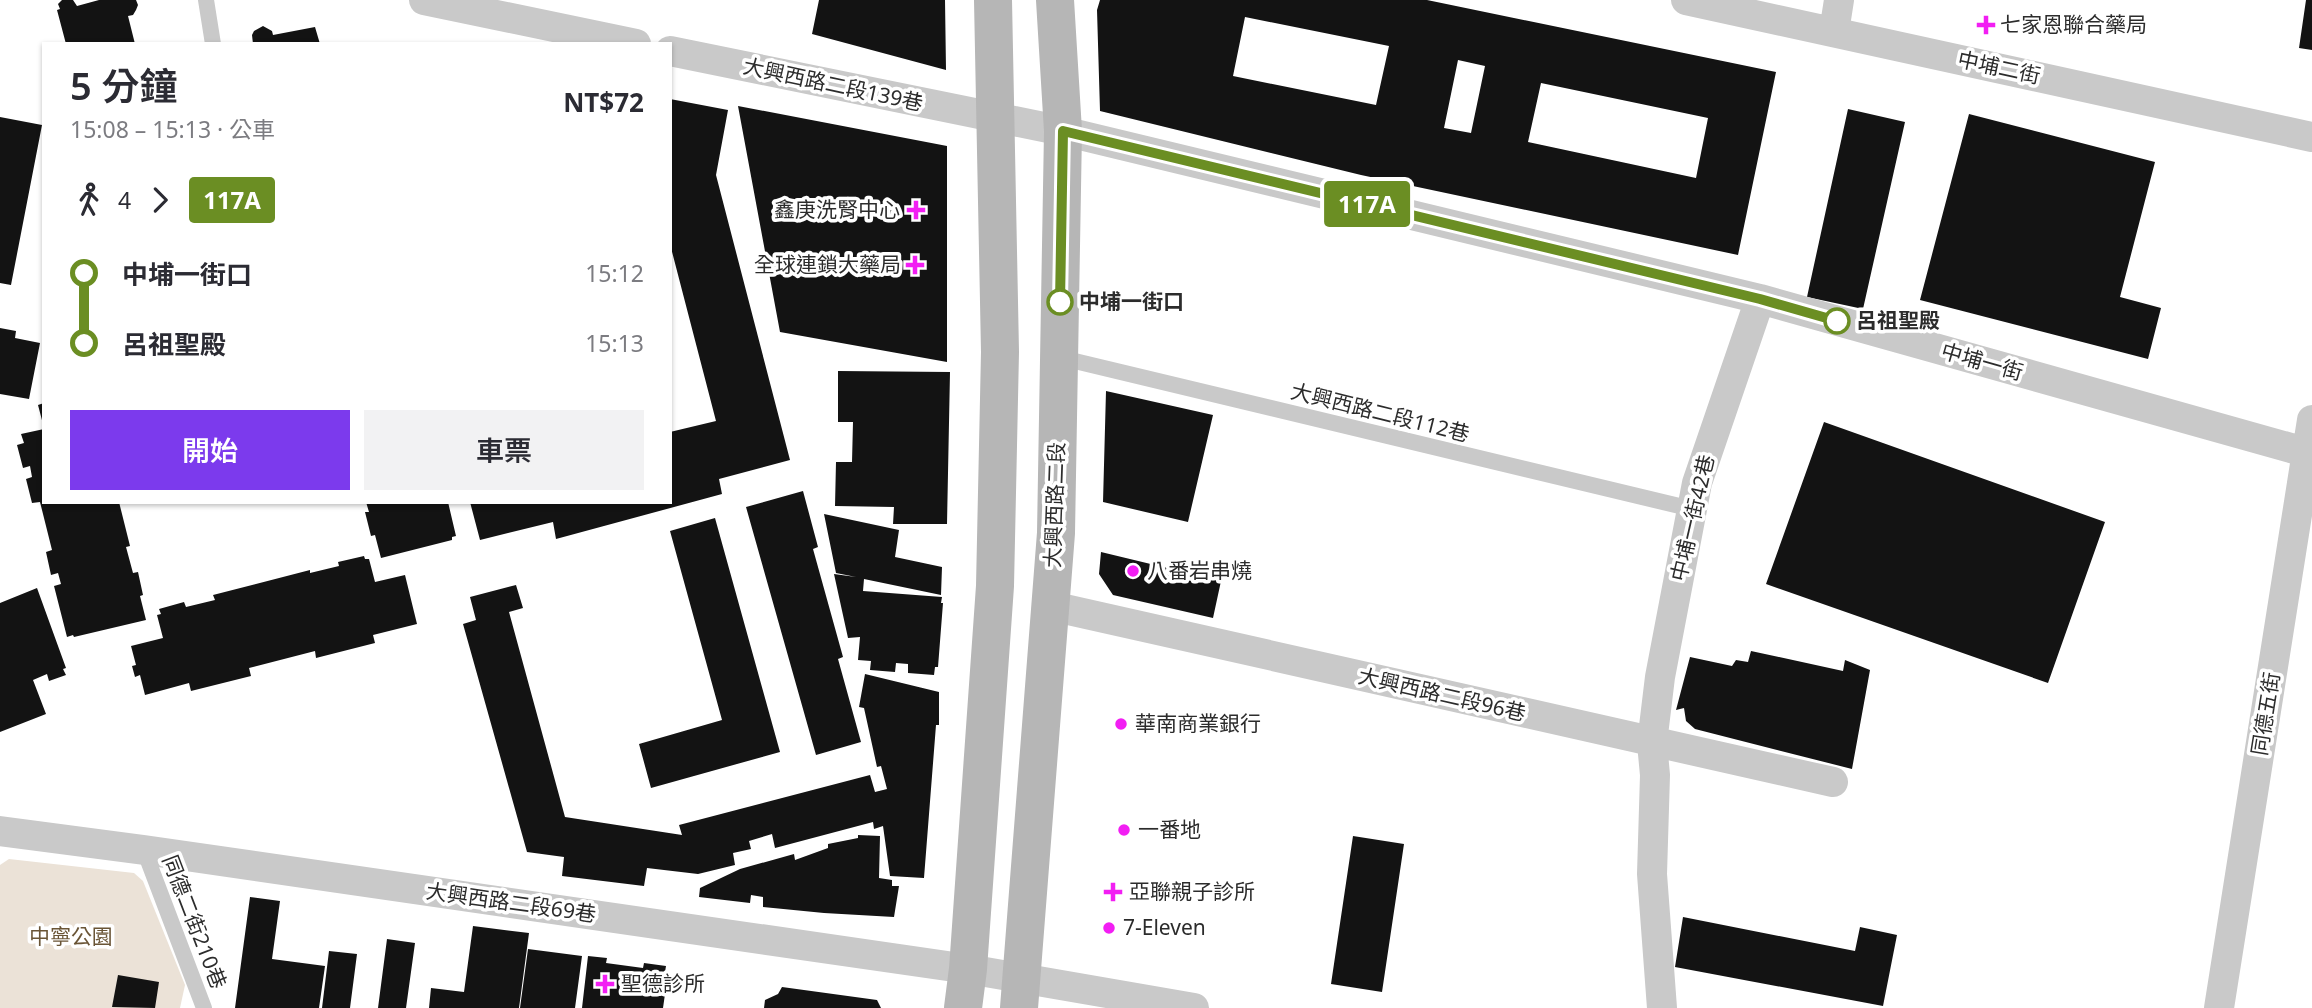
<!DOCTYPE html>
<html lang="zh-TW">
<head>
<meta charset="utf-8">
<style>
  :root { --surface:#fff; --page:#f2f2f3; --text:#2b2b33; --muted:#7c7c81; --accent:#7c3aed }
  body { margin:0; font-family:"Noto Sans","Noto Sans TC",sans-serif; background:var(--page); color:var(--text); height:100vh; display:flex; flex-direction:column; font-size:26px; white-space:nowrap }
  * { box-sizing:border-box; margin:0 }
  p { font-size:23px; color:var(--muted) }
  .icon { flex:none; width:38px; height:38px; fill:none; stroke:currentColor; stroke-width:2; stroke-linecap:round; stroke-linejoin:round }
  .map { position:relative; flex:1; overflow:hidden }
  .side { position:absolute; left:42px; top:42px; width:630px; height:462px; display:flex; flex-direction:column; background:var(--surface); border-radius:0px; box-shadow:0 2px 5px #0004 }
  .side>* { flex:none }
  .badge { padding:0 14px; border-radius:5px; font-size:24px; line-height:46px }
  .map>.badge { position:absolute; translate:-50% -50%; box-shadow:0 0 0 4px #fff }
  .legs { display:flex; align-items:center; gap:10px; height:77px; padding:0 28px; font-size:23px }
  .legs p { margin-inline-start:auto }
  .head { display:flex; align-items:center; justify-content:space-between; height:119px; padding:0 28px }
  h1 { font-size:38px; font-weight:600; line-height:52px }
  .primary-button { display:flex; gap:14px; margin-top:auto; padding:14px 28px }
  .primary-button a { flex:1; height:80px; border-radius:0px; background:var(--accent); color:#fff; font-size:28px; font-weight:600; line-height:80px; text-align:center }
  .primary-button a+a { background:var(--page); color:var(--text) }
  ul { padding:0 28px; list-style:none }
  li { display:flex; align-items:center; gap:24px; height:70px; font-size:26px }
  li i { display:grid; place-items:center; width:10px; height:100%; margin:0 9px; background:currentColor }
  li i::after { content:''; width:18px; height:18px; margin:-9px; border:5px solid; border-radius:50%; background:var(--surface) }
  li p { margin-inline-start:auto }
  li:first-child i { background:linear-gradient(#0000 50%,currentColor 0) }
  li:last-child i { background:linear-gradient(currentColor 50%,#0000 0) }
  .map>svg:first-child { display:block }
  .green { fill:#ebe2d7 }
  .building { fill:#131313; fill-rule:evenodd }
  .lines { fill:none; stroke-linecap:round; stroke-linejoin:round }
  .lane { stroke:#c9c9c9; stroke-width:16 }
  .street { stroke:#c9c9c9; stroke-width:30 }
  .secondary { stroke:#b6b6b6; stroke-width:38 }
  .line-1-casing { stroke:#fff; stroke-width:16 }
  .line-1 { stroke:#6b8e23; stroke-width:10 }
  .poi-dot { fill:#f21ef3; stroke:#fff; stroke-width:2.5 }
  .stop-1-dot { fill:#fff; stroke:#6b8e23; stroke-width:3.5 }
  .labels { text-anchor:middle; stroke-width:7; stroke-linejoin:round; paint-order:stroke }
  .poi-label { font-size:21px; fill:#2c2c2c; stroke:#fff; text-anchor:start }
  .street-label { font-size:21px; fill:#2c2c2c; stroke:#fff }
  .stop-label { font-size:21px; font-weight:bold; fill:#2c2c2c; stroke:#fff; text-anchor:start }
  .park-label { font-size:21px; fill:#6a5536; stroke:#fff }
</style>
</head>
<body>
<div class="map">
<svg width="2312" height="1008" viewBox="0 0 2312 1008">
  <rect width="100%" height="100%" fill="#fff"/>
  <path class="green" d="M9,859L134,873L143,881L185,985L180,1008H0V865Z"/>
  <path class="building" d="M62,0H73L77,6L99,0H136L138,5L136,10L133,15L128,16L135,44H66L57,10L60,9L58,4Z
    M819,0H945L946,70L812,34Z
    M1100,0H1427L1776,72L1738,255L1361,175L1100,111L1097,10ZM1245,17L1389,46L1376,105L1233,76ZM1458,60L1485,66L1471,133L1444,128ZM1541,83L1708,118L1696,178L1528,142Z
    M2306,0H2312V50L2299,48Z
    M263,26L272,31L273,35L315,27L320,44H253L252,35L254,31Z
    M670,99L728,110L716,175L790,460L719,479L722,494L556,539L553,522L480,540L470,502H670V432L716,421L670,244Z
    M738,106L947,146V362L780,332Z
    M1848,109L1905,122L1863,309L1807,297Z
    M1969,114L2155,162L2120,297L2161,308L2148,359L1920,300Z
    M0,117L42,125L11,285L0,283Z
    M0,328L16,331L15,338L40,343L29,399L0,394Z
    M838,371L950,372L947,524H893L894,507L835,506L836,462H852L853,422H838Z
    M1106,391L1213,415L1188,522L1103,502Z
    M44,403V424H43L38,405Z
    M1824,422L2105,522L2048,683L1766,584Z
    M44,429V502H119L130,546L126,547L133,573L138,572L143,595L140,596L146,620L74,637L73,635L67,637L54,586L61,584L58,573L51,575L46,552L52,550L40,502L32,503L26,479L32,477L30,466L23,468L17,445L24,443L21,434Z
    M803,491L818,547L813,549L843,657L838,659L861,742L816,755L746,507Z
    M366,502H448L456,536L452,537V540L381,558L375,535L371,536L365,512H369Z
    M824,514L899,530L895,557L942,567L941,595L864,579L863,591L942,597L941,603H943L938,667H935L934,675L908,673V664L896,663L895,672L870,670L871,661L858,660L860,637L848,638L834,574L856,577L836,573Z
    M715,518L780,752L651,788L639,744L722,720L670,531Z
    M1101,552L1221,581L1213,618L1113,595L1099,574Z
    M364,556L365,559H369L375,582L405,575L417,624L373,635L375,643L316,658L315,651L249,668L251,676L191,691L189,683L145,695L140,675L135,677L132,666L136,665L131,646L163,638L157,615L161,614L159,609L184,602L186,607L215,600L213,595L310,570V573L339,566L338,562Z
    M516,585L523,608L509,612L565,817L682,835L679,825L870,775L875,792L887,789L881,766L877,767L864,708L859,707L865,674L939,692V725H936L924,878L890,876L883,826L874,829L873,822L775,848L772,834L749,841L751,849L733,853L735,865L698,874L647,868L644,886L562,876L564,857L527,852L463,624L476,620L470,597Z
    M37,588L66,668L63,669L66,675L49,681L47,674L33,680L46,714L0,732V603Z
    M1751,651L1843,671L1845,660L1870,670L1852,769L1695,729L1686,721L1684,708L1676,710L1690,657L1732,666L1736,660L1748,662Z
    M858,835L880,836L879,878L892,880V886H899L894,917L824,913L763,907V897L751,895L750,903L699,897L700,888L740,869L794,854L795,860L828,848V844L858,838Z
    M1353,836L1404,844L1382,992L1331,984Z
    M250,897L280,901L272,959L325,966L319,1008H235Z
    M1683,917L1855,951L1860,927L1897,935L1883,1006L1675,967Z
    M473,926L529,933L519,1008H429L431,988L464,992Z
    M387,939L415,943L406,1008H378Z
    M528,949L582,956L575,1008H520Z
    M329,951L357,954L350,1008H322Z
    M588,956L607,958L606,963L643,968L644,963L666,966L665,972L668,973L663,1008H582Z
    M118,975L159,982L155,1008L112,1007Z
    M782,987L877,1000L881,1008H764L765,1000L778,994Z"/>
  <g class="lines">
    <path class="lane" d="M206,0L213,44
      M1058,357L1692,509
      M144,850L204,1008"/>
    <path class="street" d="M424,0L636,44
      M1686,0L2312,137
      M1834,32L1839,0
      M670,51L1063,131L1760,299L2312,454
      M1051,606L1833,782
      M0,831L144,850L968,969L1194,1008
      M1662,1008L1652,874L1655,775L1652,743L1660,677L1697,483L1760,299
      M2219,1008L2312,420"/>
    <path class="secondary" d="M963,1008L968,969L995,586L1000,352L993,0
      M1019,1008L1056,533L1063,131L1055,0"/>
  </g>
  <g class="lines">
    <defs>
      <path id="line-1" d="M1060,302L1063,131L1760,299L1837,321"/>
    </defs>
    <use href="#line-1" class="line-1-casing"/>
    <use href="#line-1" class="line-1"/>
  </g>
  <g class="poi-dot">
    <path d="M1982.5 14.5h7v7h7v7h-7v7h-7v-7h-7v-7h7z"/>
    <path d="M912.5 199.5h7v7h7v7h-7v7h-7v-7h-7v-7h7z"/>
    <path d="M911.5 254.5h7v7h7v7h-7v7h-7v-7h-7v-7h7z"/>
    <circle cx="1133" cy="571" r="7"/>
    <circle cx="1121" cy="724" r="7"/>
    <circle cx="1124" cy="830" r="7"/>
    <path d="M1109.5 881.5h7v7h7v7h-7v7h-7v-7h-7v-7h7z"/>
    <circle cx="1109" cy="928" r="7"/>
    <path d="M601.5 973.5h7v7h7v7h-7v7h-7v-7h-7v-7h7z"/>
  </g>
  <g class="stop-1-dot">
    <circle cx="1060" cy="302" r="12"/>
    <circle cx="1837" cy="321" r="12"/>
  </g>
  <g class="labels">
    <g class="poi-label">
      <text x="2000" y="32">七家恩聯合藥局</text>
      <text x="900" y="217" text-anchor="end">鑫庚洗腎中心</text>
      <text x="901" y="272" text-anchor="end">全球連鎖大藥局</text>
      <text x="1147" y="578">八番岩串燒</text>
      <text x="1135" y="731">華南商業銀行</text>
      <text x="1138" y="837">一番地</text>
      <text x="1129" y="899">亞聯親子診所</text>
      <text x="1123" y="935">7-Eleven</text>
      <text x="621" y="991">聖德診所</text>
    </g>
    <g class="street-label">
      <text transform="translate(1999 68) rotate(12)" y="7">中埔二街</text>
      <text transform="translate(833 85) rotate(12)" y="7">大興西路二段139巷</text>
      <text transform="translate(1982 362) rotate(16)" y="7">中埔一街</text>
      <text transform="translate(1380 413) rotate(14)" y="7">大興西路二段112巷</text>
      <text transform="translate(1055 505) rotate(-88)" y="7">大興西路二段</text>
      <text transform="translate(1693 518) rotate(-77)" y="7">中埔一街42巷</text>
      <text transform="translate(1442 695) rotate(13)" y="7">大興西路二段96巷</text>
      <text transform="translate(2266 714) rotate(-81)" y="7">同德五街</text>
      <text transform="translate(511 903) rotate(8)" y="7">大興西路二段69巷</text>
      <text transform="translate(194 922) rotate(69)" y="7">同德二街210巷</text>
    </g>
    <g class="stop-label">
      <text x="1079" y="309">中埔一街口</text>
      <text x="1856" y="328">呂祖聖殿</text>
    </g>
    <g class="park-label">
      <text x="71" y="944">中寧公園</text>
    </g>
  </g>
</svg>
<b class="badge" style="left:1367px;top:204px;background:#6b8e23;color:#fff">117A</b>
<section class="side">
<div class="head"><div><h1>5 分鐘</h1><p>15:08 – 15:13 · 公車</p></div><b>NT$72</b></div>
<div class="legs"><svg class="icon" aria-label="walk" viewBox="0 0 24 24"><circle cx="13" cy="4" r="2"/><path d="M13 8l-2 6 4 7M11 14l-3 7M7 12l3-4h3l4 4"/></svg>4<svg class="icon" aria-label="forward" viewBox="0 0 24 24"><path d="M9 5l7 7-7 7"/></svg><b class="badge" style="background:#6b8e23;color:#fff">117A</b></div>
<ul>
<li><i style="color:#6b8e23"></i><b>中埔一街口</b><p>15:12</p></li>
<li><i style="color:#6b8e23"></i><b>呂祖聖殿</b><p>15:13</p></li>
</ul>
<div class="primary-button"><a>開始</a><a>車票</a></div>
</section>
</div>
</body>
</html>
